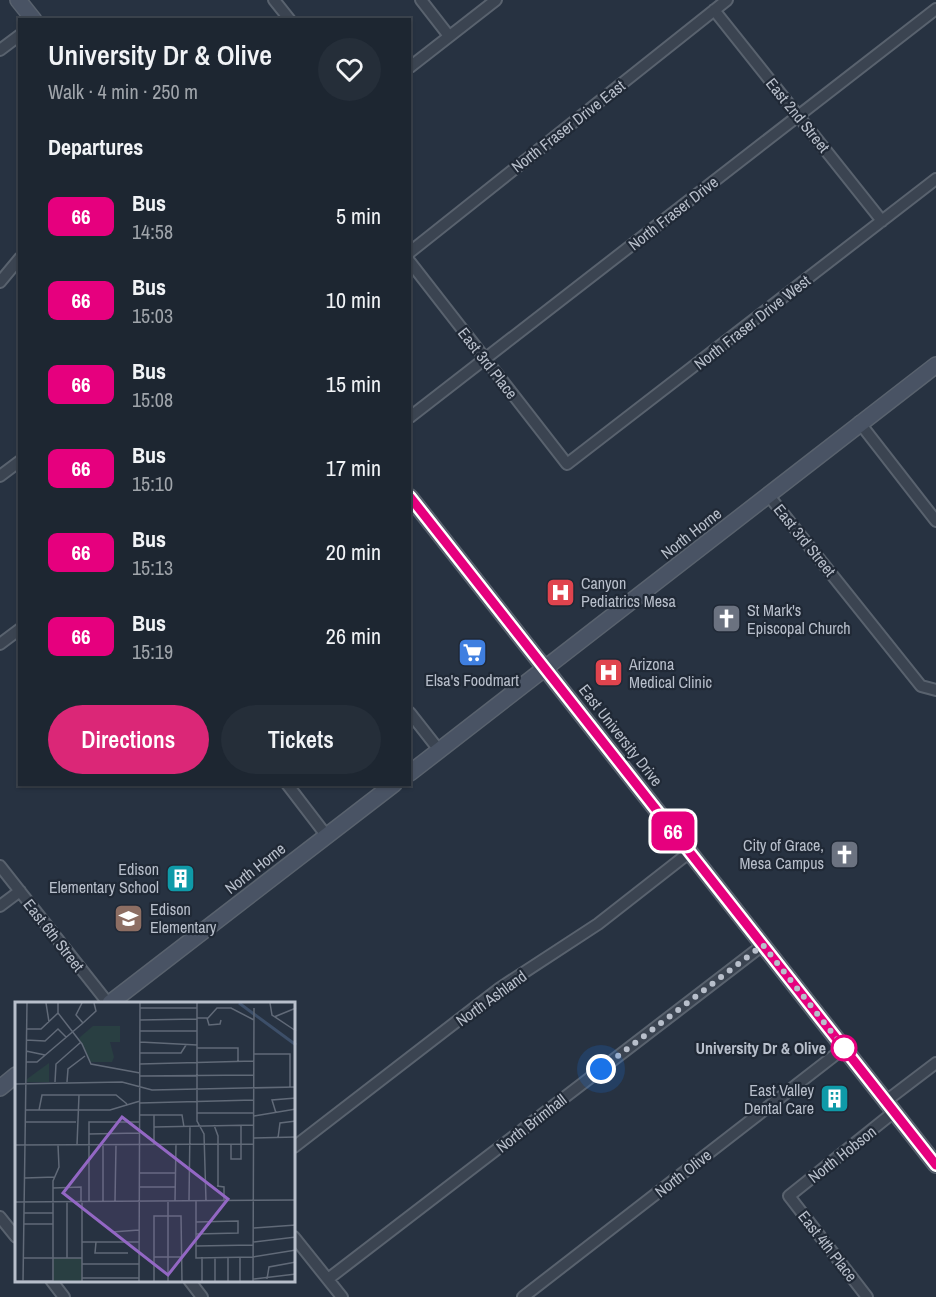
<!DOCTYPE html>
<html lang="en">
<head>
<meta charset="utf-8">
<style>
  :root { --surface:#1d2631; --page:#252e39; --text:#f1f3f6; --muted:#a0a5ab; --line:#3b434d; --accent:#db2777 }
  body { margin:0; font-family:"Archivo Narrow",sans-serif; background:var(--page); color:var(--text); height:100vh; display:flex; flex-direction:column; font-size:22px; white-space:nowrap }
  * { box-sizing:border-box; margin:0 }
  p { font-size:20px; color:var(--muted) }
  .icon { flex:none; width:33px; height:33px; fill:none; stroke:currentColor; stroke-width:2; stroke-linecap:round; stroke-linejoin:round }
  .map { position:relative; flex:1; overflow:hidden }
  .details { position:absolute; left:18px; top:18px; width:393px; height:768px; display:flex; flex-direction:column; background:var(--surface); border-radius:0px; box-shadow:0 2px 4px #0004,0 0 0 2px var(--line) }
  .details>* { flex:none }
  .badge { padding:0 12px; border-radius:9px; font-size:21px; line-height:39px }
  .you { position:absolute; width:30px; height:30px; margin:-15px; border:4px solid #fff; border-radius:50%; background:#1a73e8; box-shadow:0 0 0 9px #1a73e833 }
  .map>.badge { position:absolute; translate:-50% -50%; box-shadow:0 0 0 3px #fff }
  h2 { padding:0 30px; font-size:22px; line-height:54px }
  .round { display:grid; place-items:center; flex:none; width:63px; height:63px; border-radius:32px; background:var(--page) }
  .summary { display:flex; align-items:center; justify-content:space-between; height:102px; padding:0 30px }
  h1 { font-size:28px; font-weight:600; line-height:45px }
  .primary-button { display:flex; gap:12px; margin-top:auto; padding:12px 30px }
  .primary-button a { flex:1; height:69px; border-radius:36px; background:var(--accent); color:#fff; font-size:24px; font-weight:600; line-height:69px; text-align:center }
  .primary-button a+a { background:var(--page); color:var(--text) }
  ul { padding:0; list-style:none }
  li { display:flex; align-items:center; gap:18px; height:84px; padding:0 30px }
  li div { flex:1 }
  li b { display:block; font-size:22px }
  li em { font-style:normal }
  li .badge { min-width:66px; font-weight:700; text-align:center }
  .map>svg:first-child { display:block }
  .lines { fill:none; stroke-linecap:round; stroke-linejoin:round }
  .street-casing { stroke:#59626e; stroke-width:14 }
  .secondary-casing { stroke:#59626e; stroke-width:18 }
  .street { stroke:#3b4451; stroke-width:10 }
  .secondary { stroke:#495364; stroke-width:15 }
  .line-casing { stroke:#fff; stroke-width:14 }
  .line { stroke:#e6007e; stroke-width:9 }
  .walk { stroke:#b8bfcb; stroke-width:6; stroke-dasharray:0 10.8 }
  .stop-dot { fill:#fff; stroke:#e6007e; stroke-width:3 }
  .labels { text-anchor:middle; stroke-width:4.5; stroke-linejoin:round; paint-order:stroke }
  .street-label { font-size:16px; fill:#b8bfcb; stroke:#202936 }
  .poi-label { font-size:16px; fill:#b8bfcb; stroke:#202936; text-anchor:start }
  .stop-label { font-size:16px; font-weight:bold; fill:#b8bfcb; stroke:#202936; text-anchor:end }
  .inset-river { fill:none; stroke:#3d4f69; stroke-width:3 }
  .inset-road { fill:none; stroke:#616a78; stroke-width:1.5 }
  .view { fill:#9367c4; fill-opacity:0.15; stroke:#9367c4; stroke-width:3 }
  .inset-edge { fill:none; stroke:#b8bfcb; stroke-width:3 }
</style>
</head>
<body>
<div class="map">
<svg width="936" height="1297" viewBox="0 0 936 1297">
  <rect width="100%" height="100%" fill="#273241"/>
  <g class="lines">
    <defs>
      <path id="street" d="M274,0L290,20
        M421,0L449,36
        M714,10L882,221
        M0,50L20,35
        M410,67L496,0
        M410,252L727,0
        M410,262L567,464L936,179
        M0,282L20,258
        M410,417L936,9
        M859,422L936,521
        M0,476L20,461
        M769,496L921,686L936,690
        M0,644L20,629
        M410,713L439,750
        M287,784L326,835
        M0,866L108,1003
        M0,906L20,891
        M886,1101L936,1063
        M294,1147L500,988L598,924L690,852
        M0,1217L16,1237
        M294,1237L342,1297
        M328,1279L763,945
        M51,1280L64,1297
        M189,1280L202,1297
        M523,1297L844,1048
        M867,1297L789,1196L894,1112"/>
      <path id="secondary" d="M18,0L34,20
        M410,497L936,1165
        M410,773L936,365
        M110,1003L394,784
        M0,1088L16,1075"/>
    </defs>
    <use href="#street" class="street-casing"/>
    <use href="#secondary" class="secondary-casing"/>
    <use href="#street" class="street"/>
    <use href="#secondary" class="secondary"/>
  </g>
  <g class="lines">
    <defs>
      <path id="line" d="M410,497L936,1165"/>
    </defs>
    <use href="#line" class="line-casing"/>
    <use href="#line" class="line"/>
    <path class="walk" d="M601,1069L763,945L844,1048"/>
  </g>
  <defs>
    <symbol id="hospital-square" viewBox="-11 -11 22 22"><rect x="-9" y="-9" width="18" height="18" rx="4" fill="#e0444e" stroke="#202936"/><path d="M-5-5h3v3.5h4V-5h3V5h-3V1.5h-4V5h-3Z" fill="#fff"/></symbol>
    <symbol id="church-square" viewBox="-11 -11 22 22"><rect x="-9" y="-9" width="18" height="18" rx="4" fill="#6b7280" stroke="#202936"/><path d="M-1.2-6h2.4v3.5h3.3v2.4h-3.3V6h-2.4V-.1h-3.3v-2.4h3.3Z" fill="#fff"/></symbol>
    <symbol id="supermarket-square" viewBox="-11 -11 22 22"><rect x="-9" y="-9" width="18" height="18" rx="4" fill="#3f7fe0" stroke="#202936"/><path d="M-6-5.5h2.5l.6 2H6L4.5 2H-2.5L-4.4-4H-6ZM-1.5 3.2a1.3 1.3 0 1 0 .1 0ZM3 3.2a1.3 1.3 0 1 0 .1 0Z" fill="#fff"/></symbol>
    <symbol id="building-square" viewBox="-11 -11 22 22"><rect x="-9" y="-9" width="18" height="18" rx="4" fill="#0f9aa8" stroke="#202936"/><path d="M-4-6H4V6H1V3H-1V6H-4ZM-2.5-4.3h1.7v1.8h-1.7ZM.8-4.3h1.7v1.8H.8ZM-2.5-1h1.7V.8h-1.7ZM.8-1h1.7V.8H.8Z" fill="#fff"/></symbol>
    <symbol id="school-square" viewBox="-11 -11 22 22"><rect x="-9" y="-9" width="18" height="18" rx="4" fill="#8d6e63" stroke="#202936"/><path d="M0-5L7-2L0 1L-7-2ZM-4 1L0 2.5L4 1V4Q0 6-4 4Z" fill="#fff"/></symbol>
  </defs>
  <g fill-rule="evenodd">
    <use href="#hospital-square" x="544" y="576" width="33" height="33"/>
    <use href="#church-square" x="710" y="602" width="33" height="33"/>
    <use href="#supermarket-square" x="456" y="636" width="33" height="33"/>
    <use href="#hospital-square" x="592" y="656" width="33" height="33"/>
    <use href="#church-square" x="828" y="838" width="33" height="33"/>
    <use href="#building-square" x="164" y="862" width="33" height="33"/>
    <use href="#school-square" x="112" y="902" width="33" height="33"/>
    <use href="#building-square" x="818" y="1082" width="33" height="33"/>
  </g>
  <circle class="stop-dot" cx="844" cy="1048" r="12"/>
  <g class="labels">
    <g class="street-label">
      <text transform="translate(798 115) rotate(51)" y="6">East 2nd Street</text>
      <text transform="translate(568 126) rotate(-38)" y="6">North Fraser Drive East</text>
      <text transform="translate(673 213) rotate(-38)" y="6">North Fraser Drive</text>
      <text transform="translate(752 322) rotate(-38)" y="6">North Fraser Drive West</text>
      <text transform="translate(488 363) rotate(52)" y="6">East 3rd Place</text>
      <text transform="translate(691 533) rotate(-38)" y="6">North Horne</text>
      <text transform="translate(805 540) rotate(51)" y="6">East 3rd Street</text>
      <text transform="translate(621 735) rotate(52)" y="6">East University Drive</text>
      <text transform="translate(255 868) rotate(-38)" y="6">North Horne</text>
      <text transform="translate(54 935) rotate(52)" y="6">East 6th Street</text>
      <text transform="translate(491 998) rotate(-36)" y="6">North Ashland</text>
      <text transform="translate(531 1123) rotate(-38)" y="6">North Brimhall</text>
      <text transform="translate(842 1154) rotate(-38)" y="6">North Hobson</text>
      <text transform="translate(683 1173) rotate(-38)" y="6">North Olive</text>
      <text transform="translate(828 1246) rotate(52)" y="6">East 4th Place</text>
    </g>
    <g class="poi-label">
      <text x="581" y="589">Canyon<tspan x="581" dy="18">Pediatrics Mesa</tspan></text>
      <text x="747" y="616">St Mark's<tspan x="747" dy="18">Episcopal Church</tspan></text>
      <text x="629" y="670">Arizona<tspan x="629" dy="18">Medical Clinic</tspan></text>
      <text x="472" y="686" text-anchor="middle">Elsa's Foodmart</text>
      <text x="824" y="851" text-anchor="end">City of Grace,<tspan x="824" dy="18">Mesa Campus</tspan></text>
      <text x="159" y="875" text-anchor="end">Edison<tspan x="159" dy="18">Elementary School</tspan></text>
      <text x="150" y="915">Edison<tspan x="150" dy="18">Elementary</tspan></text>
      <text x="814" y="1096" text-anchor="end">East Valley<tspan x="814" dy="18">Dental Care</tspan></text>
    </g>
    <g class="stop-label">
      <text x="826" y="1054">University Dr &amp; Olive</text>
    </g>
  </g>
  <g transform="translate(15 1002)">
    <rect width="280" height="280" fill="#273241"/>
    <path d="M78,24H105V40H95L99,55L97,60H76L64,36ZM34,61V80H12V77ZM38,256H67V280H38Z" fill="#293f42"/>
    <path class="inset-river" d="M224,1L281,43"/>
    <path class="inset-road" d="M31,1L34,20M43,1V11L67,42L76,62L125,71M67,1L61,13L68,21M182,1V119L189,132L191,199M255,1L257,13L281,29M125,6H182M259,15L281,6M182,16H193L202,6H216L239,18M192,16L194,23L205,22L206,18M125,18L182,17M11,27H26L43,11M125,29H182M11,38L30,39L43,27L51,35M125,40L182,43M182,46H223V59M11,49L30,53M125,51H166L171,43M239,52H275V85M11,60H22L68,21L81,9L79,1M125,62L239,59M125,74L239,73M40,80L41,62L66,40M52,80L53,67L70,54M0,82L107,80L137,88L281,85M125,101L239,98M11,108H95L125,99M24,108L27,93H101L112,102M182,111H239M261,111L257,98L281,96M124,113H167L169,125M239,114L281,107M10,120H61M199,123L203,134V184M139,125L239,123M74,132L124,131M239,136L281,135M263,136L265,121L281,119M139,142V113M216,142V157H226V123M0,143L239,142M62,143L64,93M74,143V120H124M124,171H160M10,176L40,175M202,184L209,185V199M124,185H160M38,186L66,185V199M74,199V143M88,199V143M100,199L101,143M160,199L161,142M174,199L175,125M181,199V256L238,255L281,248M0,200L281,198M9,211H38M181,220L223,219V224M9,222H38M239,226L281,223M97,230L124,228M181,232L223,231V224M67,240H124M81,240L80,251H113M238,240L281,235M181,244L238,243M139,255H167M187,255V280M200,255V280M213,255V280M225,255V280M9,256H67M52,256V199M67,262H124M67,276H124M238,277L281,272M252,277L254,265L281,260M0,279H38M8,280L12,1M38,280V179L44,165L43,143M67,280V199M124,280L125,1M139,280V214H166L167,280M153,280V199M238,280L239,6"/>
    <path class="view" d="M107,115L213,197L153,273L48,191Z"/>
    <rect width="280" height="280" class="inset-edge"/>
  </g>
</svg>
<div class="you" style="left:601px;top:1069px"></div>
<b class="badge" style="left:673px;top:831px;background:#e6007e;color:#fff">66</b>
<section class="details">
<div class="summary"><div><h1>University Dr &amp; Olive</h1><p>Walk · 4 min · 250 m</p></div><a class="round"><svg class="icon" aria-label="heart" viewBox="0 0 24 24"><path d="M12 20l-8-8c-3-5 5-10 8-4 3-6 11-1 8 4z"/></svg></a></div>
<h2>Departures</h2>
<ul>
<li><span class="badge" style="background:#e6007e;color:#fff">66</span><div><b>Bus</b><p>14:58</p></div><em>5 min</em></li>
<li><span class="badge" style="background:#e6007e;color:#fff">66</span><div><b>Bus</b><p>15:03</p></div><em>10 min</em></li>
<li><span class="badge" style="background:#e6007e;color:#fff">66</span><div><b>Bus</b><p>15:08</p></div><em>15 min</em></li>
<li><span class="badge" style="background:#e6007e;color:#fff">66</span><div><b>Bus</b><p>15:10</p></div><em>17 min</em></li>
<li><span class="badge" style="background:#e6007e;color:#fff">66</span><div><b>Bus</b><p>15:13</p></div><em>20 min</em></li>
<li><span class="badge" style="background:#e6007e;color:#fff">66</span><div><b>Bus</b><p>15:19</p></div><em>26 min</em></li>
</ul>
<div class="primary-button"><a>Directions</a><a>Tickets</a></div>
</section>
</div>
</body>
</html>
